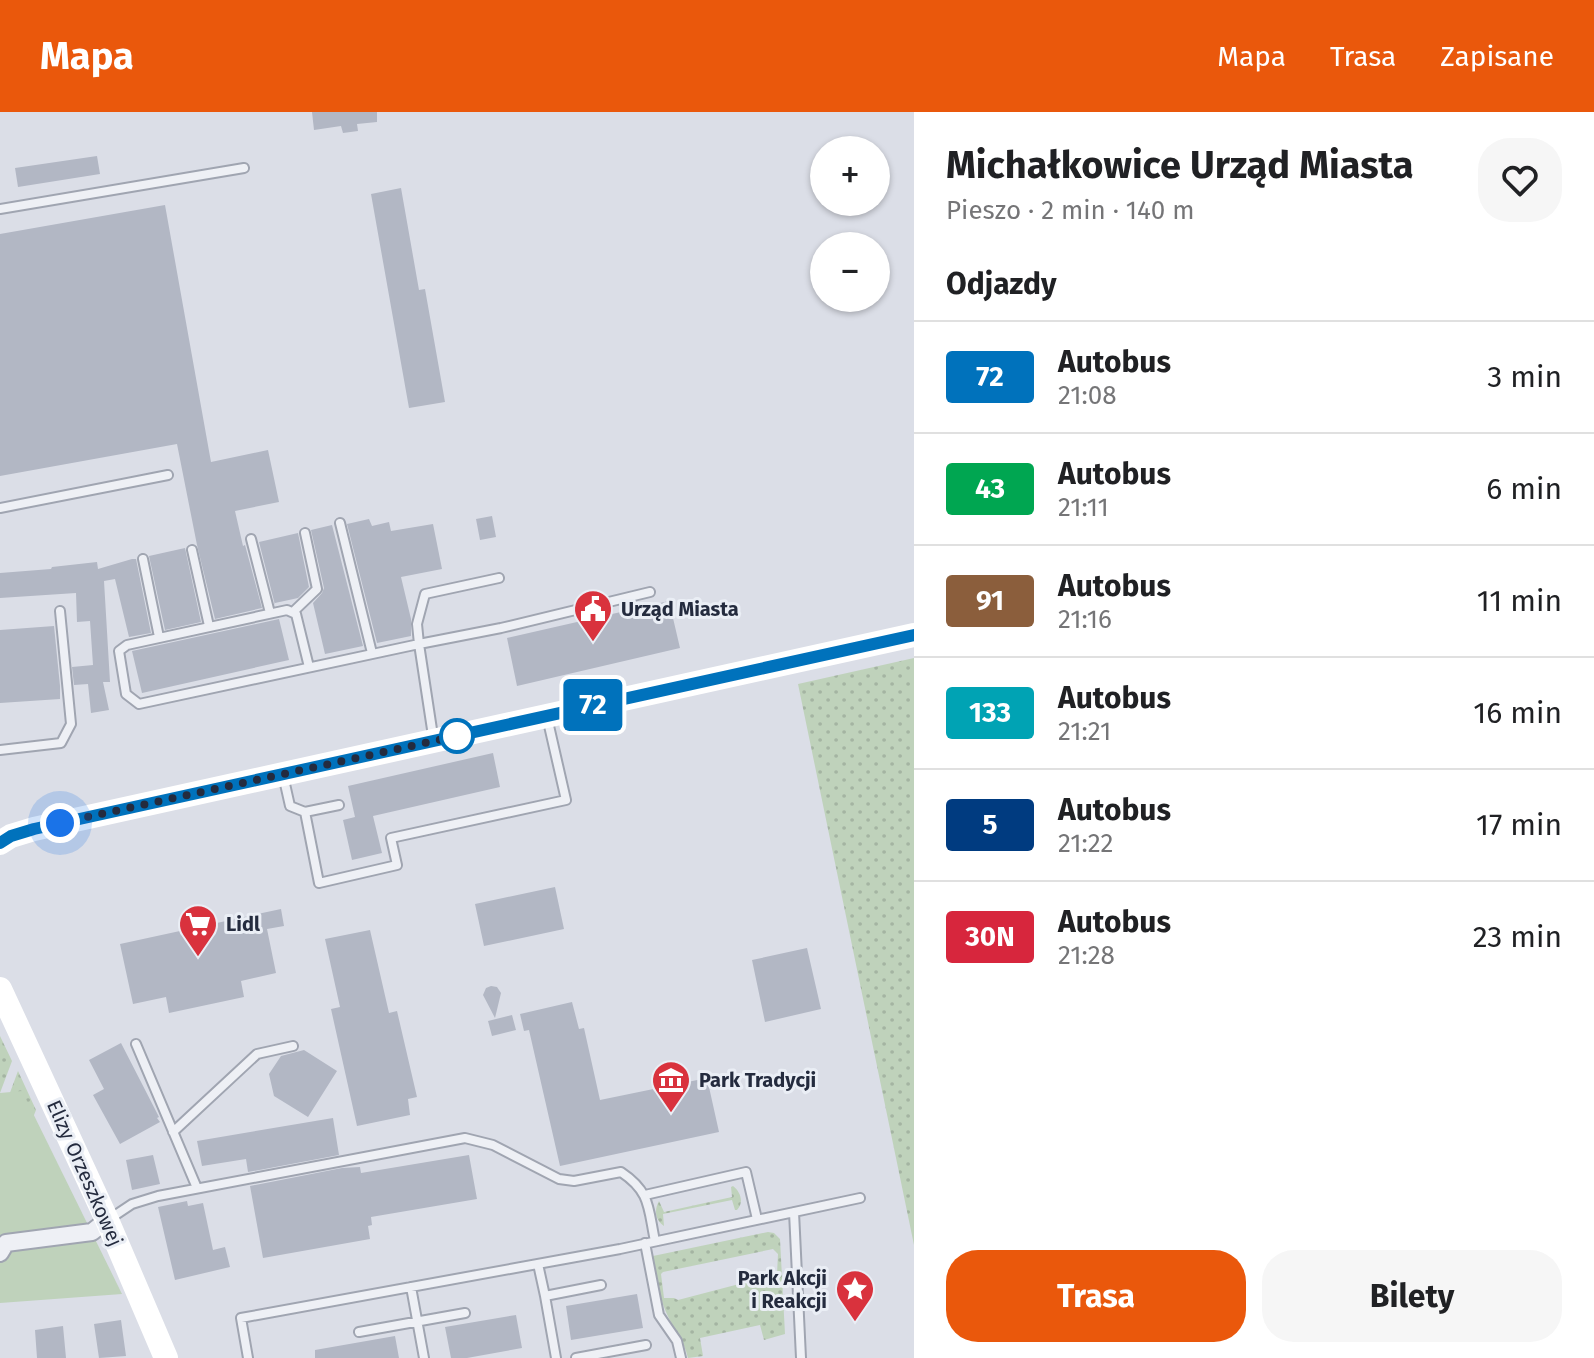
<!DOCTYPE html>
<html lang="pl">
<head>
<meta charset="utf-8">
<style>
  :root { --surface:#fff; --page:#f6f6f6; --text:#202124; --muted:#757577; --line:#e0e0e0; --accent:#ea580c }
  body { margin:0; font-family:"Fira Sans",sans-serif; background:var(--page); color:var(--text); height:100vh; display:flex; flex-direction:column; font-size:30px; white-space:nowrap }
  * { box-sizing:border-box; margin:0 }
  p { font-size:26px; color:var(--muted) }
  .icon { flex:none; width:44px; height:44px; fill:none; stroke:currentColor; stroke-width:2; stroke-linecap:round; stroke-linejoin:round }
  .map { position:relative; flex:1; overflow:hidden }
  .sheet { display:flex; flex-direction:column; background:var(--surface); width:680px }
  .sheet>* { flex:none }
  .badge { padding:0 16px; border-radius:6px; font-size:28px; line-height:52px }
  .controls { position:absolute; left:810px; top:24px; display:grid; gap:16px }
  .controls a { display:grid; place-items:center; width:80px; height:80px; border-radius:50%; background:var(--surface); box-shadow:0 2px 6px #0004; font-size:40px }
  .you { position:absolute; width:40px; height:40px; margin:-20px; border:6px solid #fff; border-radius:50%; background:#1a73e8; box-shadow:0 0 0 12px #1a73e833 }
  .map>.badge { position:absolute; translate:-50% -50%; box-shadow:0 0 0 4px #fff }
  h2 { padding:0 32px; font-size:30px; line-height:72px }
  .round { display:grid; place-items:center; flex:none; width:84px; height:84px; border-radius:32px; background:var(--page) }
  .summary { display:flex; align-items:center; justify-content:space-between; height:136px; padding:0 32px }
  h1 { font-size:38px; font-weight:700; line-height:60px }
  .button { display:flex; gap:16px; margin-top:auto; padding:16px 32px }
  .button a { flex:1; height:92px; border-radius:32px; background:var(--accent); color:#fff; font-size:32px; font-weight:700; line-height:92px; text-align:center }
  .button a+a { background:var(--page); color:var(--text) }
  ul { padding:0; list-style:none }
  li { display:flex; align-items:center; gap:24px; height:112px; padding:0 32px; border-top:2px solid var(--line) }
  li div { flex:1 }
  li b { display:block; font-size:30px }
  li em { font-style:normal }
  li .badge { min-width:88px; font-weight:700; text-align:center }
  header { display:flex; align-items:center; gap:48px; box-sizing:border-box; height:112px; padding:0 40px; background:var(--accent); color:#fff }
  header strong { font-size:38px }
  nav { display:flex; gap:44px; margin-inline-start:auto; font-size:28px }
  main { display:flex; flex:1; min-height:0 }
  .map>svg:first-child { display:block }
  .grass { fill:url(#grass-dots); fill-rule:evenodd }
  .garden { fill:#bfd2bb }
  .building { fill:#b2b7c4 }
  .lines { fill:none; stroke-linecap:round; stroke-linejoin:round }
  .lane-casing { stroke:#a0a5b1; stroke-width:12 }
  .street-casing { stroke:#a0a5b1; stroke-width:20 }
  .lane { stroke:#eef0f5; stroke-width:8 }
  .street { stroke:#eef0f5; stroke-width:16 }
  .secondary { stroke:#fff; stroke-width:24 }
  .line-casing { stroke:#fff; stroke-width:18 }
  .line { stroke:#0072bc; stroke-width:12 }
  .walk { stroke:#242b3e; stroke-width:8; stroke-dasharray:0 14.4 }
  .stop-dot { fill:#fff; stroke:#0072bc; stroke-width:4 }
  .labels { text-anchor:middle; stroke-width:6; stroke-linejoin:round; paint-order:stroke }
  .poi-label { font-size:20px; font-weight:bold; fill:#242b3e; stroke:#eaeef5; text-anchor:start }
  .street-label { font-size:20px; fill:#242b3e; stroke:#eaeef5 }
</style>
</head>
<body>
<header>
<strong>Mapa</strong>
<nav><a>Mapa</a><a>Trasa</a><a>Zapisane</a></nav>
</header>
<main>
<div class="map">
<svg width="914" height="1246" viewBox="0 0 914 1246">
  <defs>
    <pattern id="grass-dots" width="8" height="8" patternUnits="userSpaceOnUse" patternTransform="scale(2)"><rect width="8" height="8" fill="#bfd2bb"/><path d="M2 2h.1M6 6h.1" fill="none" stroke="#a4b4a2" stroke-width="1.8" stroke-linecap="round"/></pattern>
  </defs>
  <rect width="100%" height="100%" fill="#dbdee7"/>
  <path class="grass" d="M914,546V1133L798,572Z
    M0,924L12,949L0,981Z
    M18,959L36,998L32,1008L8,986Z
    M733,1074C741,1080 744,1091 737,1098H735L732,1088L663,1102L664,1114C655,1108 654,1098 659,1089L664,1100L732,1085L731,1075Z
    M768,1120L774,1121L780,1127L785,1222L764,1228L760,1213L700,1226L703,1244L688,1246C684,1228 673,1217 666,1200C659,1184 657,1162 653,1144ZM773,1137L778,1142L777,1162L678,1188L674,1186H664L661,1162L663,1160Z"/>
  <path class="garden" d="M22,979L122,1182L0,1191V981Z"/>
  <path class="building" d="M312,0H377V10L357,12L358,19L343,21L341,14L314,18Z
    M97,44L100,62L18,75L15,56Z
    M401,76L419,178L425,177L445,290L409,296L371,82Z
    M165,93L211,350L268,338L279,390L235,399L243,434L245,433L262,496L215,507L197,433L177,332L0,364V122Z
    M492,404L496,425L480,428L476,407Z
    M369,407L372,414L389,410L391,419L433,412L442,457L401,465L411,507V524L377,531L347,412Z
    M332,413L363,534L325,542L313,491L322,481L324,476L311,418Z
    M298,421L309,475L298,486L275,491V493L259,430Z
    M185,436L201,510L165,518L149,444Z
    M132,447H136L151,521L129,525L115,467L104,469L110,570H103L109,598L91,601L88,572L74,573L72,555L93,553L90,509L77,510L76,481L0,486V461L51,457L52,455L97,450L98,457Z
    M669,489L680,536L517,574L507,526Z
    M279,507L289,548L142,581L132,539Z
    M54,514L60,574V587L0,591V518Z
    M493,641L500,675L373,704L382,741L352,748L343,708L355,705L348,674Z
    M555,775L564,817L484,834L475,792Z
    M281,797L284,814L267,817L276,861L241,869L244,885L169,901L166,885L133,892L120,832Z
    M370,818L389,901L397,899L417,985L408,987L410,1003L357,1014L331,897L340,895L325,827Z
    M807,836L821,897L765,910L752,848Z
    M491,874L497,875L501,881L495,906L483,883L486,876Z
    M572,890L579,917L584,916L600,988L707,966L719,1020L560,1054L529,918L524,919L520,902Z
    M512,903L516,918L492,924L488,909Z
    M121,931L159,1005L157,1006L160,1010L120,1032L93,983L104,977L89,948Z
    M304,938L337,959L308,1005L274,984L269,962L281,944Z
    M812,957L816,977L779,975Z
    M333,1006L339,1043L248,1060L246,1047L202,1054L197,1029Z
    M153,1043L160,1072L132,1078L126,1048Z
    M469,1043L477,1087L371,1105L372,1113L368,1114L370,1127L263,1146L250,1074L342,1056L360,1055L361,1061Z
    M187,1089L188,1094L203,1091L213,1138L225,1135L230,1155L175,1168L158,1095Z
    M637,1182L643,1216L571,1228L566,1194Z
    M516,1203L522,1236L467,1246H451L445,1215Z
    M121,1208L126,1244L99,1246L94,1212Z
    M63,1214L66,1246H37L35,1218Z
    M395,1224L399,1246H315V1238Z"/>
  <g class="lines">
    <defs>
      <path id="lane" d="M0,97L244,56
        M0,396L168,363
        M340,411L372,541
        M251,427L270,501
        M192,438L209,514
        M143,447L159,525
        M293,500L317,477L305,421
        M309,555L296,502L287,498L127,533L119,539L126,582L139,592L419,532L417,512L425,482L499,466
        M433,624L419,532L501,516L650,480
        M0,638L61,631L71,612L60,499
        M283,663L290,694L305,700
        M339,693L305,700L319,771L397,753L391,726L566,688L547,605
        M136,932L197,1076
        M173,1020L257,942L293,934
        M645,1083L746,1060L757,1107
        M794,1100L801,1246
        M111,1106L132,1092L158,1084L465,1026L493,1033L559,1067L574,1069L621,1060C651,1080 648,1096 655,1129
        M645,1131L659,1203L677,1229L681,1246
        M538,1152L545,1184
        M411,1175L424,1246
        M359,1220L465,1201
        M248,1246L241,1206L620,1137L860,1086
        M556,1246L545,1184L601,1173
        M576,1246L646,1233"/>
      <path id="street" d="M0,1141L6,1131L92,1120L107,1108"/>
    </defs>
    <use href="#lane" class="lane-casing"/>
    <use href="#street" class="street-casing"/>
    <use href="#lane" class="lane"/>
    <use href="#street" class="street"/>
    <path class="secondary" d="M0,731L11,724L34,717L914,523
      M0,877L107,1108L166,1246"/>
  </g>
  <g class="lines">
    <defs>
      <path id="line" d="M0,731L11,724L34,717L914,523"/>
    </defs>
    <use href="#line" class="line-casing"/>
    <use href="#line" class="line"/>
    <path class="walk" d="M60,711L457,624"/>
  </g>
  <defs>
    <symbol id="civic-pin" viewBox="-11 -11 22 30"><path d="M0 17L-7.5 6A9.5 9.5 0 1 1 7.5 6Z" fill="#d9323d" stroke="#eaeef5"/><path d="M-.6-6.5H3V-4.5H.6V-3L4-1V1h2V6H-6V1h2V-1L-.6-3ZM-1.2 2.5V6h2.4V2.5Z" fill="#fff"/></symbol>
    <symbol id="supermarket-pin" viewBox="-11 -11 22 30"><path d="M0 17L-7.5 6A9.5 9.5 0 1 1 7.5 6Z" fill="#d9323d" stroke="#eaeef5"/><path d="M-6-5.5h2.5l.6 2H6L4.5 2H-2.5L-4.4-4H-6ZM-1.5 3.2a1.3 1.3 0 1 0 .1 0ZM3 3.2a1.3 1.3 0 1 0 .1 0Z" fill="#fff"/></symbol>
    <symbol id="museum-pin" viewBox="-11 -11 22 30"><path d="M0 17L-7.5 6A9.5 9.5 0 1 1 7.5 6Z" fill="#d9323d" stroke="#eaeef5"/><path d="M0-6L6-3V-2H-6V-3ZM-5-1h2V3h-2ZM-1-1h2V3h-2ZM3-1h2V3H3ZM-6 4H6V6H-6Z" fill="#fff"/></symbol>
    <symbol id="sight-pin" viewBox="-11 -11 22 30"><path d="M0 17L-7.5 6A9.5 9.5 0 1 1 7.5 6Z" fill="#d9323d" stroke="#eaeef5"/><path d="M0-6L1.8-2.2L6-1.7L2.9 1.2L3.7 5.4L0 3.3L-3.7 5.4L-2.9 1.2L-6-1.7L-1.8-2.2Z" fill="#fff"/></symbol>
  </defs>
  <g fill-rule="evenodd">
    <use href="#civic-pin" x="571" y="475" width="44" height="60"/>
    <use href="#supermarket-pin" x="176" y="790" width="44" height="60"/>
    <use href="#museum-pin" x="649" y="946" width="44" height="60"/>
    <use href="#sight-pin" x="833" y="1155" width="44" height="60"/>
  </g>
  <circle class="stop-dot" cx="457" cy="624" r="16"/>
  <g class="labels">
    <g class="poi-label">
      <text x="621" y="504">Urząd Miasta</text>
      <text x="226" y="819">Lidl</text>
      <text x="699" y="975">Park Tradycji</text>
      <text x="827" y="1173" text-anchor="end">Park Akcji<tspan x="827" dy="23">i Reakcji</tspan></text>
    </g>
    <g class="street-label">
      <text transform="translate(85 1061) rotate(66)" y="7">Elizy Orzeszkowej</text>
    </g>
  </g>
</svg>
<div class="controls">
<a>+</a>
<a>−</a>
</div>
<div class="you" style="left:60px;top:711px"></div>
<b class="badge" style="left:593px;top:593px;background:#0072bc;color:#fff">72</b>
</div>
<section class="sheet">
<div class="summary"><div><h1>Michałkowice Urząd Miasta</h1><p>Pieszo · 2 min · 140 m</p></div><a class="round"><svg class="icon" aria-label="heart" viewBox="0 0 24 24"><path d="M12 20l-8-8c-3-5 5-10 8-4 3-6 11-1 8 4z"/></svg></a></div>
<h2>Odjazdy</h2>
<ul>
<li><span class="badge" style="background:#0072bc;color:#fff">72</span><div><b>Autobus</b><p>21:08</p></div><em>3 min</em></li>
<li><span class="badge" style="background:#00a651;color:#fff">43</span><div><b>Autobus</b><p>21:11</p></div><em>6 min</em></li>
<li><span class="badge" style="background:#8b5e3c;color:#fff">91</span><div><b>Autobus</b><p>21:16</p></div><em>11 min</em></li>
<li><span class="badge" style="background:#00a3b4;color:#fff">133</span><div><b>Autobus</b><p>21:21</p></div><em>16 min</em></li>
<li><span class="badge" style="background:#003b80;color:#fff">5</span><div><b>Autobus</b><p>21:22</p></div><em>17 min</em></li>
<li><span class="badge" style="background:#d7263d;color:#fff">30N</span><div><b>Autobus</b><p>21:28</p></div><em>23 min</em></li>
</ul>
<div class="button"><a>Trasa</a><a>Bilety</a></div>
</section>
</main>
</body>
</html>
